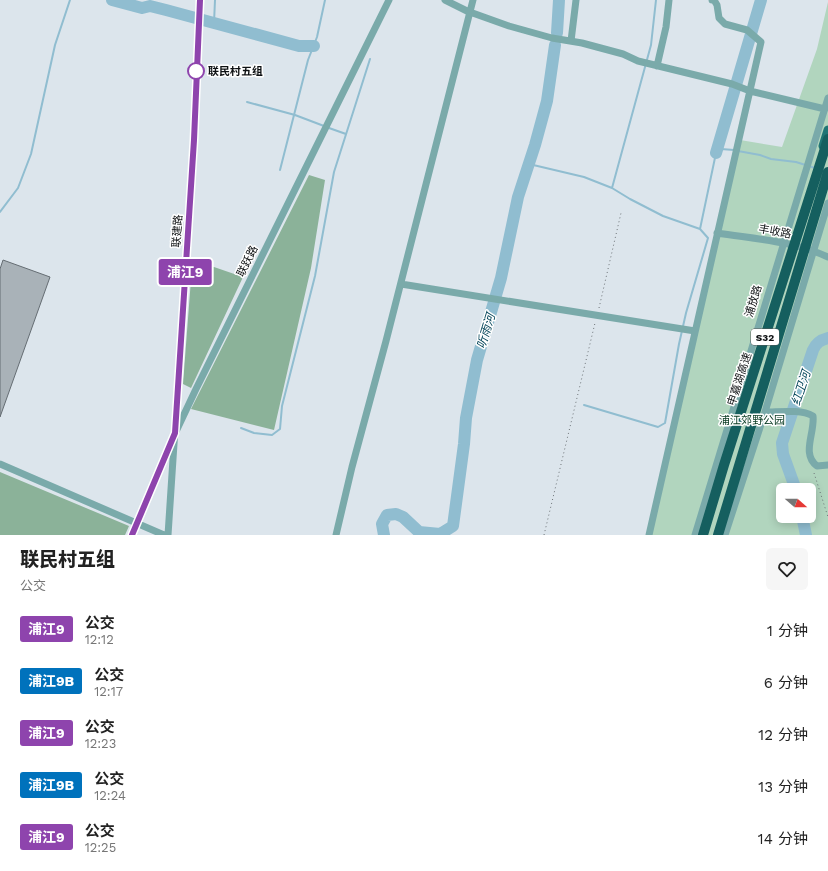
<!DOCTYPE html>
<html lang="zh">
<head>
<meta charset="utf-8">
<style>
  :root { --surface:#fff; --page:#f6f6f6; --text:#222; --muted:#767676 }
  body { margin:0; font-family:"Work Sans","Noto Sans SC",sans-serif; background:var(--page); color:var(--text); height:100vh; display:flex; flex-direction:column; font-size:15px; white-space:nowrap }
  * { box-sizing:border-box; margin:0 }
  p { font-size:13px; color:var(--muted) }
  .icon { flex:none; width:22px; height:22px; fill:none; stroke:currentColor; stroke-width:2; stroke-linecap:round; stroke-linejoin:round }
  .map { position:relative; height:535px; overflow:hidden }
  .side { display:flex; flex-direction:column; background:var(--surface); flex:1 }
  .side>* { flex:none }
  .badge { padding:0 8px; border-radius:3px; font-size:14px; line-height:26px }
  .needle { width:26px; rotate:110deg }
  .fabs { position:absolute; left:776px; top:483px; display:grid; gap:8px }
  .fabs a { display:grid; place-items:center; width:40px; height:40px; border-radius:6px; background:var(--surface); box-shadow:0 2px 10px #0003; font-size:20px }
  .map>.badge { position:absolute; translate:-50% -50%; box-shadow:0 0 0 2px #fff }
  .round { display:grid; place-items:center; flex:none; width:42px; height:42px; border-radius:6px; background:var(--page) }
  .overview { display:flex; align-items:center; justify-content:space-between; height:68px; padding:0 20px }
  h1 { font-size:19px; font-weight:800; line-height:30px }
  ul { padding:0; list-style:none }
  li { display:flex; align-items:center; gap:12px; height:52px; padding:0 20px }
  li div { flex:1 }
  li b { display:block; font-size:15px }
  li em { font-style:normal }
  li .badge { min-width:44px; font-weight:700; text-align:center }
  .map>svg:first-child { display:block }
  .green { fill:#b1d5be; fill-rule:evenodd }
  .forest { fill:#8bb299 }
  .lines { fill:none; stroke-linecap:round; stroke-linejoin:round }
  .stream { stroke:#90bdd0; stroke-width:2 }
  .river { stroke:#90bdd0; stroke-width:12 }
  .building { fill:#a9b2b8; stroke:#656d73 }
  .path { stroke:#6c7276; stroke-width:1; stroke-dasharray:1 3; stroke-linecap:butt }
  .minor { stroke:#7aaaaa; stroke-width:7 }
  .major { stroke:#207575; stroke-width:9 }
  .highway { stroke:#155f5f; stroke-width:10 }
  .line-casing { stroke:#fff; stroke-width:9 }
  .line { stroke:#8e44ad; stroke-width:6 }
  .stop-dot { fill:#fff; stroke:#8e44ad; stroke-width:2 }
  .labels { text-anchor:middle; stroke-width:3; stroke-linejoin:round; paint-order:stroke }
  .shield { fill:#fff; stroke:#565859; stroke-width:1 }
  .shield-label { font-size:10px; font-weight:bold; fill:#0d1012 }
  .stop-label { font-size:11px; font-weight:bold; fill:#0d1012; stroke:#fff; text-anchor:start }
  .street-label { font-size:11px; fill:#0d1012; stroke:#fff }
  .park-label { font-size:11px; fill:#063820; stroke:#fff }
  .water-label { font-size:12px; font-style:italic; fill:#08485c; stroke:#fff }
</style>
</head>
<body>
<div class="map">
<svg width="828" height="535" viewBox="0 0 828 535">
  <rect width="100%" height="100%" fill="#dce5ec"/>
  <path class="green" d="M828,2V535H648L740,140L782,147L817,49ZM783,490H809V516H783Z"/>
  <path class="forest" d="M309,175L325,180L311,268L274,430L191,409Z
    M192,266L214,267L243,277L191,388L183,384Z
    M0,472L129,526L125,535H0Z"/>
  <g class="lines">
    <path class="stream" d="M214,23L215,0
      M247,102L295,115L324,126
      M329,128L346,134
      M738,151L760,155L771,159L796,162L815,168
      M529,164L584,177L612,188L630,199L663,216L700,229L716,153L721,149L734,150
      M280,170L308,60L317,37L325,0
      M612,188L651,45L656,0
      M0,212L18,188L31,154L55,45L70,0
      M584,405L658,427L665,423L679,344L686,313L708,238L700,229
      M241,428L254,433L272,435L280,429L282,406L315,276L334,172L370,59"/>
    <path class="river" d="M112,0L142,8L150,6L166,10L299,46H314
      M557,33L559,0
      M716,153L761,0
      M796,490L783,454L782,443L813,350C816,343 820,340 828,338
      M802,516L806,535
      M384,535L382,524L387,515L396,514L403,517L419,532L440,534L453,526L464,444L466,418L477,360L501,278L518,197L535,145L547,101L555,45"/>
  </g>
  <path class="building" d="M3,260L50,277L0,417V269Z"/>
  <g class="lines">
    <path class="path" d="M599,308L621,213
      M814,473L828,517
      M544,535L595,323"/>
    <path class="minor" d="M445,0L467,11L509,26L552,38L582,43L623,54L638,61L732,84L750,91L825,109
      M571,41L576,0
      M657,66L666,27L669,0
      M717,233C755,239 794,241 828,257
      M401,284L695,331
      M765,412C780,412 800,409 813,416C815,433 801,454 817,466L828,465
      M0,464L164,535
      M132,535L172,440L196,389L389,0
      M168,535L194,140L200,0
      M336,535L352,467L386,341L473,0
      M649,535L761,42L747,30L725,24L719,18L717,5L714,0H712
      M695,535L828,98
      M725,535L765,412L828,203"/>
    <path class="major" d="M823,146L828,130"/>
    <path class="highway" d="M703,535L724,465L828,139
      M718,535L828,172"/>
  </g>
  <g class="lines">
    <defs>
      <path id="line" d="M132,535L175,433L194,140L200,0"/>
    </defs>
    <use href="#line" class="line-casing"/>
    <use href="#line" class="line"/>
  </g>
  <circle class="stop-dot" cx="196" cy="71" r="8"/>
  <g class="labels">
    <rect class="shield" x="751" y="329" width="28" height="16" rx="3"/>
    <g class="shield-label">
      <text x="765" y="341">S32</text>
    </g>
    <g class="stop-label">
      <text x="208" y="75">联民村五组</text>
    </g>
    <g class="street-label">
      <text transform="translate(177 231) rotate(-86)" y="4">联建路</text>
      <text transform="translate(775 231) rotate(10)" y="4">丰收路</text>
      <text transform="translate(247 261) rotate(-64)" y="4">联跃路</text>
      <text transform="translate(753 301) rotate(-73)" y="4">浦放路</text>
      <text transform="translate(739 379) rotate(-72)" y="4">申嘉湖高速</text>
    </g>
    <g class="park-label">
      <text x="752" y="424">浦江郊野公园</text>
    </g>
    <g class="water-label">
      <text transform="translate(486 331) rotate(-73)" y="4">听雨河</text>
      <text transform="translate(801 388) rotate(-72)" y="4">红卫河</text>
    </g>
  </g>
</svg>
<div class="fabs">
<a><svg class="needle" viewBox="-14 -14 28 28"><path d="M0-13l5 13h-10z" fill="#e53935"/><path d="M0 13l5-13h-10z" fill="#767676"/></svg></a>
</div>
<b class="badge" style="left:185px;top:272px;background:#8e44ad;color:#fff">浦江9</b>
</div>
<section class="side">
<div class="overview"><div><h1>联民村五组</h1><p>公交</p></div><a class="round"><svg class="icon" aria-label="heart" viewBox="0 0 24 24"><path d="M12 20l-8-8c-3-5 5-10 8-4 3-6 11-1 8 4z"/></svg></a></div>
<ul>
<li><span class="badge" style="background:#8e44ad;color:#fff">浦江9</span><div><b>公交</b><p>12:12</p></div><em>1 分钟</em></li>
<li><span class="badge" style="background:#0072bc;color:#fff">浦江9B</span><div><b>公交</b><p>12:17</p></div><em>6 分钟</em></li>
<li><span class="badge" style="background:#8e44ad;color:#fff">浦江9</span><div><b>公交</b><p>12:23</p></div><em>12 分钟</em></li>
<li><span class="badge" style="background:#0072bc;color:#fff">浦江9B</span><div><b>公交</b><p>12:24</p></div><em>13 分钟</em></li>
<li><span class="badge" style="background:#8e44ad;color:#fff">浦江9</span><div><b>公交</b><p>12:25</p></div><em>14 分钟</em></li>
</ul>
</section>
</body>
</html>
